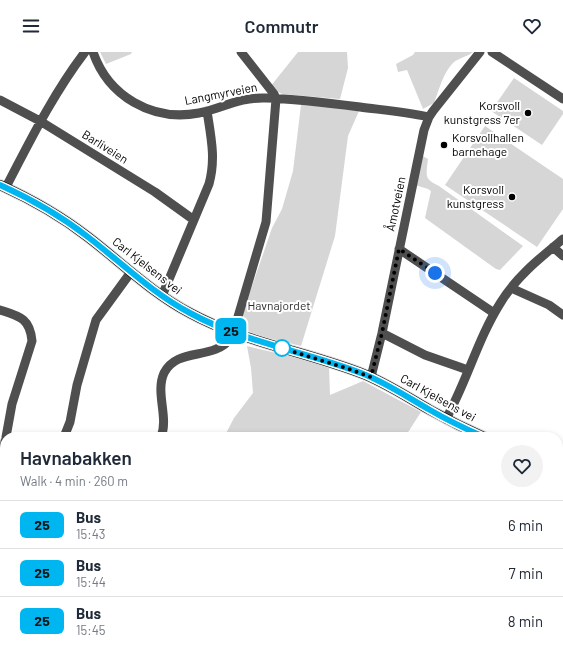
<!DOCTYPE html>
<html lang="en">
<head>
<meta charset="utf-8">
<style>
  :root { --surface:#fff; --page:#f2f2f3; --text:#1f2937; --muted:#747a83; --line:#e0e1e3 }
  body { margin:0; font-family:Barlow,sans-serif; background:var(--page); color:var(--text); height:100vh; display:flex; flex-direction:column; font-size:15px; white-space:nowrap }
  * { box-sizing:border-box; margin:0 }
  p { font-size:13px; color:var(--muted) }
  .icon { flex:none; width:22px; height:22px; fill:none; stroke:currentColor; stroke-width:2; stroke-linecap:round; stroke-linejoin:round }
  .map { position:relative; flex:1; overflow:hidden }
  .details { position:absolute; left:0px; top:380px; width:563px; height:220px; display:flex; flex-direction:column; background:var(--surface); border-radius:16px 16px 0 0; box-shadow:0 2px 6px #0003 }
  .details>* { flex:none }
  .badge { padding:0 8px; border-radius:6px; font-size:14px; line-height:26px }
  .you { position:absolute; width:20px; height:20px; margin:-10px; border:3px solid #fff; border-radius:50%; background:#1a73e8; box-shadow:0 0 0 6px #1a73e833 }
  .map>.badge { position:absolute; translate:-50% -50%; box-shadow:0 0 0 2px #fff }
  .round { display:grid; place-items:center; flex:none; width:42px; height:42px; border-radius:21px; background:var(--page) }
  .headline { display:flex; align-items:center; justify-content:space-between; height:68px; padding:0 20px }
  h1 { font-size:19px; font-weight:600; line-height:30px }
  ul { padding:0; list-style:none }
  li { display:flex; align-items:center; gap:12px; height:48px; padding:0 20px; border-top:1px solid var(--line) }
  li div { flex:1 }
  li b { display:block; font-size:15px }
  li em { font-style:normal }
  li .badge { min-width:44px; font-weight:700; text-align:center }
  header { display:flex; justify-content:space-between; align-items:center; height:52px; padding:0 20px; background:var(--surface); font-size:18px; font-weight:600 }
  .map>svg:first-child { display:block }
  .green { fill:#d6d6d6 }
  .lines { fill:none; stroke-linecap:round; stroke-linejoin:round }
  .major-casing { stroke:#dbdbdb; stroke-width:12 }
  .minor { stroke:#4f4f4f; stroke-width:9 }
  .major { stroke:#000; stroke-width:10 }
  .rail { stroke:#000; stroke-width:2; stroke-dasharray:6 2 1 2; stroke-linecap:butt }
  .line-casing { stroke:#fff; stroke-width:9 }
  .line { stroke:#00b6f1; stroke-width:6 }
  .walk { stroke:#000; stroke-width:4; stroke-dasharray:0 7.2 }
  .poi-dot { fill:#000; stroke:#fff; stroke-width:1.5 }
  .stop-dot { fill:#fff; stroke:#00b6f1; stroke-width:2 }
  .labels { text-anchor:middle; stroke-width:4; stroke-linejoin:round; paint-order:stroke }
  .street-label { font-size:12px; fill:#000; stroke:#fff }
  .poi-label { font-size:12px; fill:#000; stroke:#fff; text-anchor:end }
  .park-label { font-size:12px; fill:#2d2d2d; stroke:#fff }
</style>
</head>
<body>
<header><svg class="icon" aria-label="menu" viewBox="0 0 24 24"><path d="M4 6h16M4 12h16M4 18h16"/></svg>Commutr<svg class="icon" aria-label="heart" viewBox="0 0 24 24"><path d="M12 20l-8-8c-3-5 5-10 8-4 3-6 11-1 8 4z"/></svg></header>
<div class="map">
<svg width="563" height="600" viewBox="0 0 563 600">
  <rect width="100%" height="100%" fill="#fff"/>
  <path class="green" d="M100,0H132L131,2L106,12Z
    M298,0H347L348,16L340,47L282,42L270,35Z
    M415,0H473C467,5 458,6 453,11C443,21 439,38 434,51L423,57L407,18L398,20L396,12L413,3Z
    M514,26L563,59V62L542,93L491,59Z
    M301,53L338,55L359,59L348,84L335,184L301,294L256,283L245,277L240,269L272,176L282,157L293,119Z
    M485,74L563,127V157L537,195L445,133Z
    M421,103L428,107C426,124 424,127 439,134L523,194L500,218L496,217L425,166L431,139L428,137L415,133Z
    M247,294L314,310L329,315L330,343L363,329L421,360L405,385H224L234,366L253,341L251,316Z
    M136,595H172L171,600H138Z
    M249,595H412L409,600H249Z"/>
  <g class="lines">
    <defs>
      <path id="major" d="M0,133C31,147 61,164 88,185C122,211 152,241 190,261C243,290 304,299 361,321C385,330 407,345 430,358C448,368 466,377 484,385
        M558,408L563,409"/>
    </defs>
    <use href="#major" class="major-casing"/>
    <path class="minor" d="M93,0C108,44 152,70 199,61C223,56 239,45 266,46C298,47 329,51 360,55C383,58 406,60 429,65
      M492,0L563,47
      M0,48L40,69L155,140L194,168
      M6,135C30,89 53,42 85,0
      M553,195L563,204
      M399,197L494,261
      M511,236L549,253L563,263
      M162,244L209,132C216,107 211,85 207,59
      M0,258C19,264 30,266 32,289L12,352L6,385
      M382,281L425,303L468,318
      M371,325L382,281L424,78L429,65L433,59L480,0
      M446,367C467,329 478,286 501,250C517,224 540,206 563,187
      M64,385L70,370L77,333L96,268L131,220
      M161,385C169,365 155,341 164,321C178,294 213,310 232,285L266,170L276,47L274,42L241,0
      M0,405L4,397L5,389
      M0,424L5,430
      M558,437L563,432
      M102,600L105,595
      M221,600L222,595
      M468,600L469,595"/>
    <use href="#major" class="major"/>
    <path class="rail" d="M0,529L5,536
      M0,538L5,545
      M38,595L41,600"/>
  </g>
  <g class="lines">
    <defs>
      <path id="line" d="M0,133C31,147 61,164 88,185C122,211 152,241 190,261C243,290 304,299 361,321C385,330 407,345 430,358C447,368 466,377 484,385"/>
    </defs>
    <use href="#line" class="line-casing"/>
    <use href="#line" class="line"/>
    <path class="walk" d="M282,296L278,295L349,317L371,325L382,281L399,197L435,221"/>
  </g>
  <g class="poi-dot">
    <circle cx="528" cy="61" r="4"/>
    <circle cx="444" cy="93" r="4"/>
    <circle cx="512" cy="145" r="4"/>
  </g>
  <circle class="stop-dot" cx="282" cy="296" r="8"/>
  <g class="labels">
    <g class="street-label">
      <text transform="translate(221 42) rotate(-11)" y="4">Langmyrveien</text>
      <text transform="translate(105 95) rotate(32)" y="4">Barliveien</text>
      <text transform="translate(396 152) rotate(-78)" y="4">Åmotveien</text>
      <text transform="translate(147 214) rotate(38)" y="4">Carl Kjelsens vei</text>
      <text transform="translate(438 346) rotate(29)" y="4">Carl Kjelsens vei</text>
    </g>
    <g class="poi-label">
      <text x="520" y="58">Korsvoll<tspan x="520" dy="14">kunstgress 7er</tspan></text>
      <text x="452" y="90" text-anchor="start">Korsvollhallen<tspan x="452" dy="14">barnehage</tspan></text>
      <text x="504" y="142">Korsvoll<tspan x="504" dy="14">kunstgress</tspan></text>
    </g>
    <g class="park-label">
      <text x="279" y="258">Havnajordet</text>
    </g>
  </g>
</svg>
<div class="you" style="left:435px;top:221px"></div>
<b class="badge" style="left:231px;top:279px;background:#00b6f1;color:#111">25</b>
<section class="details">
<div class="headline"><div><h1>Havnabakken</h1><p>Walk · 4 min · 260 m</p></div><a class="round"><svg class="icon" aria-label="heart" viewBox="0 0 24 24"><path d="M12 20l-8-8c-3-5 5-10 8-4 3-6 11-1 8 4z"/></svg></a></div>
<ul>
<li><span class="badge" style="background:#00b6f1;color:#111">25</span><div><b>Bus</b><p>15:43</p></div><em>6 min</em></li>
<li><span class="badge" style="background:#00b6f1;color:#111">25</span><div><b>Bus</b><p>15:44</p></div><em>7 min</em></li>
<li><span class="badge" style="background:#00b6f1;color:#111">25</span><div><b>Bus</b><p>15:45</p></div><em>8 min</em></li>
</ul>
</section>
</div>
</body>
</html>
